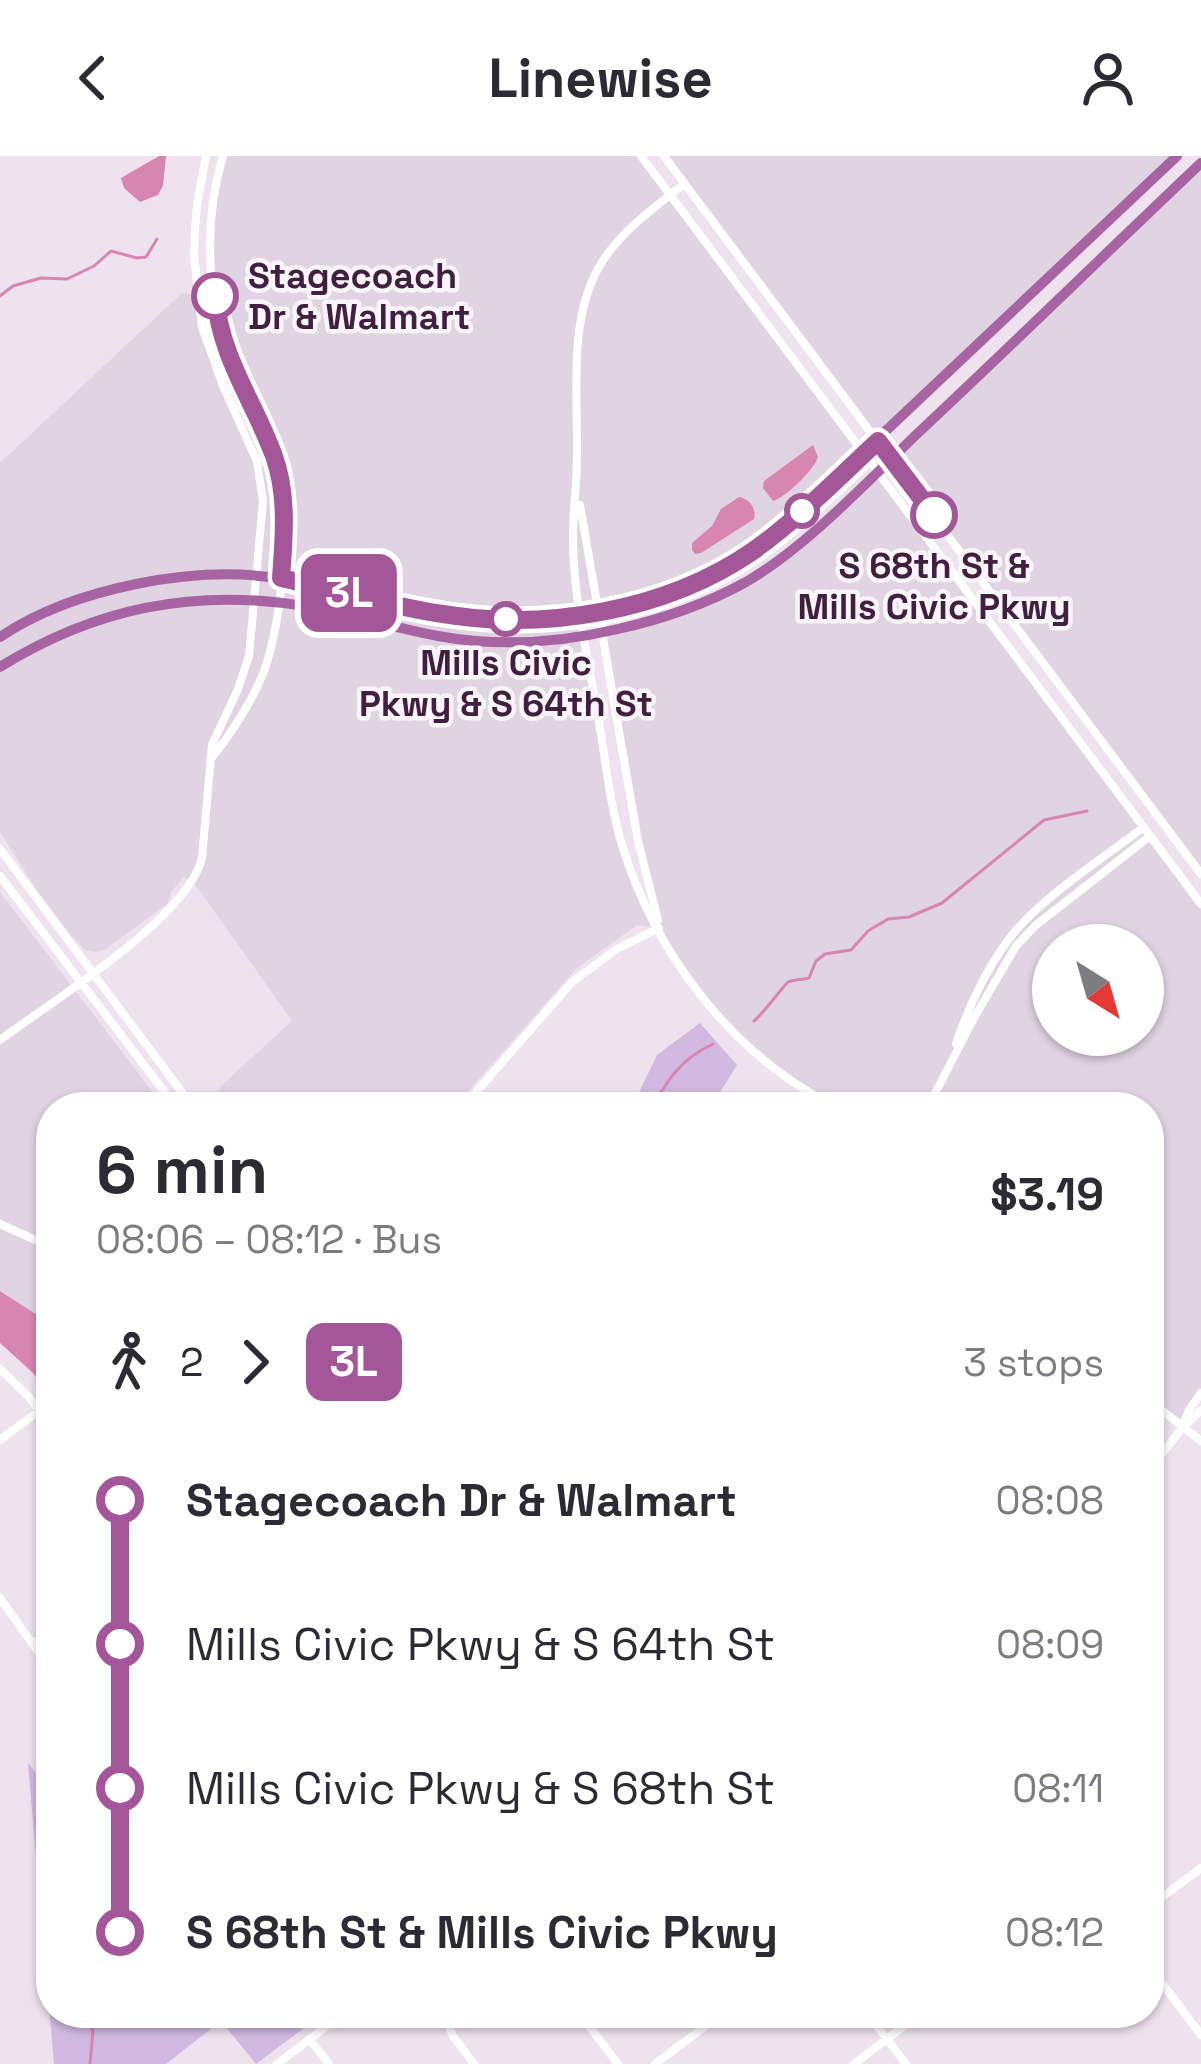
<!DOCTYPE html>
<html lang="en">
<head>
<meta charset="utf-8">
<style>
  :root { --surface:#fff; --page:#f2f2f3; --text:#2b2b33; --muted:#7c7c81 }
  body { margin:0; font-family:"Space Grotesk",sans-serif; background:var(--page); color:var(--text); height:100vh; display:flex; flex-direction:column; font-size:45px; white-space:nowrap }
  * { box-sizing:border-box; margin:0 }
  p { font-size:39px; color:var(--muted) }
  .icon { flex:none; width:66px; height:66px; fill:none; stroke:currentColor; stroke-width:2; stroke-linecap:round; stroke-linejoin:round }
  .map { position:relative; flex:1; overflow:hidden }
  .drawer { position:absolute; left:36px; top:936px; width:1128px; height:936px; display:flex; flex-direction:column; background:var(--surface); border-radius:48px; box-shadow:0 3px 9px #0004 }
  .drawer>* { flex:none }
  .badge { padding:0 24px; border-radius:18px; font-size:42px; line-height:78px }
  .needle { width:78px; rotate:143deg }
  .tools { position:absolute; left:1032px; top:768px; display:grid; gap:24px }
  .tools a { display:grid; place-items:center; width:132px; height:132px; border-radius:50%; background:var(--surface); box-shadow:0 3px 9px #0004; font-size:60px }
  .map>.badge { position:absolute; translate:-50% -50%; box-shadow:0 0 0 6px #fff }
  .legs { display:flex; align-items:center; gap:18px; height:132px; padding:0 60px; font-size:39px }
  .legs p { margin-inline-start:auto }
  .overview { display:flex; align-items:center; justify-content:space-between; height:204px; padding:0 60px }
  h1 { font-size:66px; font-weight:700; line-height:90px }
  ul { padding:0 60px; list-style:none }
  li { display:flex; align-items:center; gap:42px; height:144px; font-size:45px }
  li i { display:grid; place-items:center; width:18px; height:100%; margin:0 15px; background:currentColor }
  li i::after { content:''; width:30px; height:30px; margin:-15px; border:9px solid; border-radius:50%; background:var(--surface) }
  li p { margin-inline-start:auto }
  li:first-child i { background:linear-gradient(#0000 50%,currentColor 0) }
  li:last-child i { background:linear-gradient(currentColor 50%,#0000 0) }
  header { display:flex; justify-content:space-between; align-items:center; height:156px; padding:0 60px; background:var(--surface); font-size:54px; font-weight:700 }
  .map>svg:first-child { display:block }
  .built { fill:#e0d3e2; fill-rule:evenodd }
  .green { fill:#d2b9e1 }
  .water { fill:#d886af }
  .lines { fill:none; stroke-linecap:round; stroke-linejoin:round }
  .stream { stroke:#d886af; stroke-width:3 }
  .minor { stroke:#fff; stroke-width:8 }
  .major { stroke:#a863a2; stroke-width:10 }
  .line-1-casing { stroke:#fff; stroke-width:27 }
  .line-1 { stroke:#a35798; stroke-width:18 }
  .stop-1-dot { fill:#fff; stroke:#a35798; stroke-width:6 }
  .labels { text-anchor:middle; stroke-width:9; stroke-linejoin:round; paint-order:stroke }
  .stop-label { font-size:36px; font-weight:bold; fill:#41203f; stroke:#f9f4fa }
</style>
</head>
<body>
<header><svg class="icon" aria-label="back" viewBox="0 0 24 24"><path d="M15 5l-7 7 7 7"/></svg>Linewise<svg class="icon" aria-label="person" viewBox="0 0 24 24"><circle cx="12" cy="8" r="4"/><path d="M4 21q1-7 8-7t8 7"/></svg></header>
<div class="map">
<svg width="1201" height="1908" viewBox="0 0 1201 1908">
  <rect width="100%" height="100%" fill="#ede2ee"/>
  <path class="built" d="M223,0H641L863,298L829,331L712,418L581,459L621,685L656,767L638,685L601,477L701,448L785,398L877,316L1201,748V1237L1182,1272L1149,1244V951H836L777,916L695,833L659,772L637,769L577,812L454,951H208L222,929L292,865L198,732L184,720L171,736L168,747L106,793L96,796L85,794L70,778L37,734L0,676V307L182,137L198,140L202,170L217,166L211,74ZM1053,789H1143V879H1053Z
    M664,0H1177L878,285Z
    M1201,7V718L892,302Z
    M0,736L164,951H51V1168L0,1135Z"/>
  <path class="green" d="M700,867L737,909L711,951H632L657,899Z
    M51,1598V1857H299L308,1869L256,1908L221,1865L166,1908H54L28,1607L36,1617Z"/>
  <path class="water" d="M159,0H166L163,30L158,39L140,46L124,32L121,22Z
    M813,289L818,301C814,314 786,341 773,345L763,332L764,325Z
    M739,341C749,342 757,353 754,363L701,397L695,398L692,394V387L712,370L721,353Z
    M0,1135L51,1168V1239L32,1216L0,1187Z"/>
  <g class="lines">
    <path class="stream" d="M0,140L13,130L41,122L67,123L94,110L111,95L137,102L146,101L157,83
      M754,865C762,859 785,828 788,826C795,823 802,824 809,822L816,805L825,798L851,794L868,775L888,763L909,761L942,747L1044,664L1087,655
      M652,951C669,922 681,903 713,888
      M51,1667V1671
      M85,1857L93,1875L90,1908"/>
    <path class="minor" d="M641,0L1201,748
      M664,0L1201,718
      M684,28C654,52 619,76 599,111C568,165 578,239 577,299C577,327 573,354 573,382C573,439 587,498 597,554C605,598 609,646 622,689C656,799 732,899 836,951
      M580,349L638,685L658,764
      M210,604C231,578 250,549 263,518C283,466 293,352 274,300C265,274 249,250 238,225C208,156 201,73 223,0
      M0,693L193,951
      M0,720L176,951
      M0,884C51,846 188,762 202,702L212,589L238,533L249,500L263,345L257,305L223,230L202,171L194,99L195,74L197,49L206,0
      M956,888C968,851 988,810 1012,779C1043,741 1104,701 1144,671
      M463,951L572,826L617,793L659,772
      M928,951L974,862L1016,790L1036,769L1150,680
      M0,1068L51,1091
      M0,1213L29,1241L51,1272
      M1149,1244L1201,1285
      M1182,1270L1189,1254L1201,1237
      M0,1284L51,1246
      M1149,1315L1182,1272L1201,1254
      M0,1442L51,1514
      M33,1485L51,1494
      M1149,1751L1201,1712
      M1149,1810L1201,1879
      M443,1857L453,1880L474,1908
      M579,1857L618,1908
      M867,1857L906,1908
      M309,1883L329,1908
      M277,1908L331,1867L357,1857
      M655,1908L723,1857
      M854,1908L908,1867L930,1857"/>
    <path class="major" d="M0,481C73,432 196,408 283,423C337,432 390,450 444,458C543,473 651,456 737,405C761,390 781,372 802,354L1177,0
      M0,511C95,452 194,432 305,450C349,457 393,472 438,480C498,491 559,487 618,473C663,463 706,448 746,426C806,391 867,326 918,277C1013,188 1106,97 1201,7"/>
  </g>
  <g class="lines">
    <defs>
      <path id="line-1" d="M215,140C221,203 253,243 274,300C288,339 284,382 281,422C335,434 389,450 443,458C546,475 666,455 753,395C798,363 837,323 878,285L934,359"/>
    </defs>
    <use href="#line-1" class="line-1-casing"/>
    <use href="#line-1" class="line-1"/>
  </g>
  <g class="stop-1-dot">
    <circle cx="215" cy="140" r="21"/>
    <circle cx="802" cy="355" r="15"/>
    <circle cx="934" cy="359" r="21"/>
    <circle cx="506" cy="463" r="15"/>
  </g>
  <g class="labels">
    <g class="stop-label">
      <text x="248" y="132" text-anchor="start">Stagecoach<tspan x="248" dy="41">Dr &amp; Walmart</tspan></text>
      <text x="934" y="422">S 68th St &amp;<tspan x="934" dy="41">Mills Civic Pkwy</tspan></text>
      <text x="506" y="519">Mills Civic<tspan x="506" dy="41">Pkwy &amp; S 64th St</tspan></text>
    </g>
  </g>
</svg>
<div class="tools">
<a><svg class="needle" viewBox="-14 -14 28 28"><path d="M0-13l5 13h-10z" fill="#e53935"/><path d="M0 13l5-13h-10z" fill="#7c7c81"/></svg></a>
</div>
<b class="badge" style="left:349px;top:437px;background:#a35798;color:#fff">3L</b>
<section class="drawer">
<div class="overview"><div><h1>6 min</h1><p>08:06 – 08:12 · Bus</p></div><b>$3.19</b></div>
<div class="legs"><svg class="icon" aria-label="walk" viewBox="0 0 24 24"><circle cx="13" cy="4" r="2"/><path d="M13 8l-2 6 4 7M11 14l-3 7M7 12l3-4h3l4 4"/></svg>2<svg class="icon" aria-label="forward" viewBox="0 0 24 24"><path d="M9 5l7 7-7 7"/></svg><b class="badge" style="background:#a35798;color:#fff">3L</b><p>3 stops</p></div>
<ul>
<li><i style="color:#a35798"></i><b>Stagecoach Dr &amp; Walmart</b><p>08:08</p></li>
<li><i style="color:#a35798"></i><span>Mills Civic Pkwy &amp; S 64th St</span><p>08:09</p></li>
<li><i style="color:#a35798"></i><span>Mills Civic Pkwy &amp; S 68th St</span><p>08:11</p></li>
<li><i style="color:#a35798"></i><b>S 68th St &amp; Mills Civic Pkwy</b><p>08:12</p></li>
</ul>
</section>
</div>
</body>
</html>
